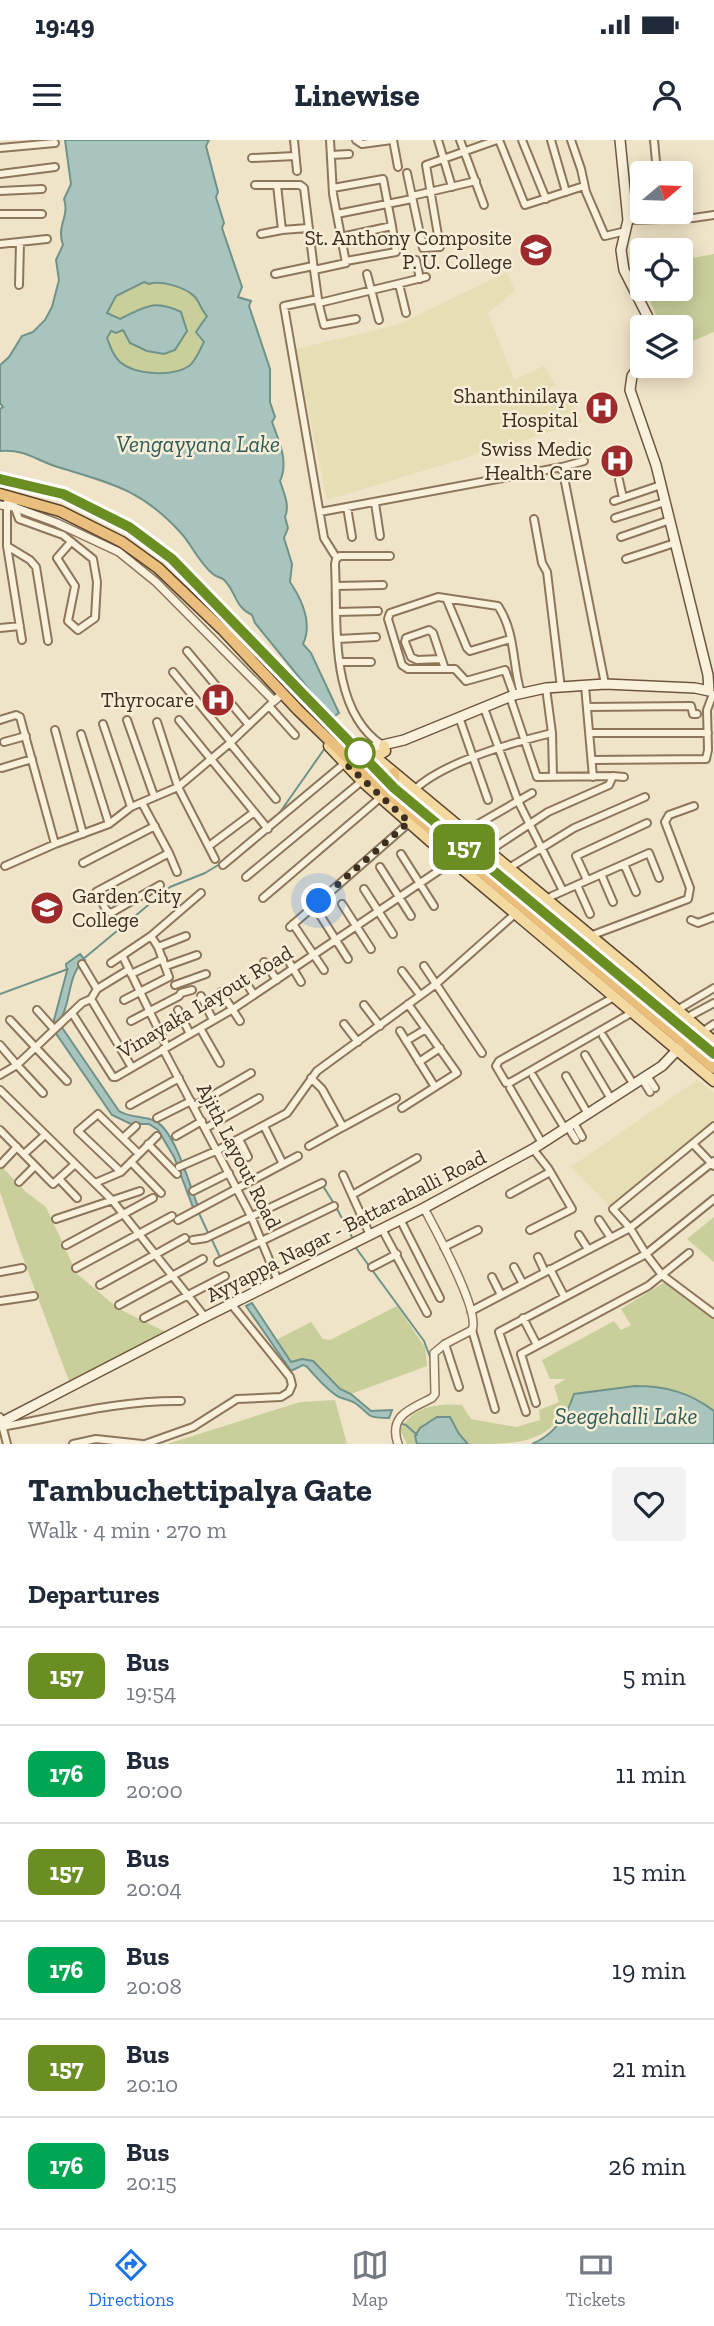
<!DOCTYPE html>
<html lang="en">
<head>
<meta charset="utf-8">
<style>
  :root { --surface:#fff; --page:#f2f2f3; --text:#1f2937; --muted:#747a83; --line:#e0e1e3; --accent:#1a73e8 }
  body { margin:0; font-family:"Zilla Slab",serif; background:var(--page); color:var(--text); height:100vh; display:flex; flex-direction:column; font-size:26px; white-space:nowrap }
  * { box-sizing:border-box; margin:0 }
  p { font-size:23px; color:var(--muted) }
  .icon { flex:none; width:38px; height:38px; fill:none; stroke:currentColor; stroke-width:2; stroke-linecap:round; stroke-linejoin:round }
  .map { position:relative; height:1304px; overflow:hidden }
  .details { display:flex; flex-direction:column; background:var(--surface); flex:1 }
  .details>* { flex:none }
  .badge { padding:0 14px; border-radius:10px; font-size:24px; line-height:46px }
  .needle { width:46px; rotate:71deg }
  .tools { position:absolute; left:630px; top:21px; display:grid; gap:14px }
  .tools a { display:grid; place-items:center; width:63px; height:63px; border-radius:7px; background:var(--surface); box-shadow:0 4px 18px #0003; font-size:35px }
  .you { position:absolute; width:35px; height:35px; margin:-18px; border:5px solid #fff; border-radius:50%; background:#1a73e8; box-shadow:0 0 0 10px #1a73e833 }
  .map>.badge { position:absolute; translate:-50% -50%; box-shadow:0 0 0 4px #fff }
  h2 { padding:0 28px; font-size:26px; line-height:63px }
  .round { display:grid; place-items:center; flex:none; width:74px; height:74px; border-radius:7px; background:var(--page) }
  .head { display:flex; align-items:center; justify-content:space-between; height:119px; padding:0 28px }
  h1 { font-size:33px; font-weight:700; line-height:52px }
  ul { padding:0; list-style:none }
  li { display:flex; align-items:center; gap:21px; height:98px; padding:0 28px; border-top:2px solid var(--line) }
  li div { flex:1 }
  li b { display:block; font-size:26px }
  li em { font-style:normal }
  li .badge { min-width:77px; font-weight:700; text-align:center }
  .status { display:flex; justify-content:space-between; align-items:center; height:49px; padding:0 35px; background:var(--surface); direction:ltr }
  .status svg { height:19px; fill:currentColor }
  header { display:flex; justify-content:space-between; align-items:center; height:91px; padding:0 28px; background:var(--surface); font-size:32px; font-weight:700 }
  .tab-bar { display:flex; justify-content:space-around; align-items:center; height:98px; border-top:2px solid var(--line); background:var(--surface); font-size:19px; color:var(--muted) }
  .tab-bar a { display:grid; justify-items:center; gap:4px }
  .tab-bar .selected { color:var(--accent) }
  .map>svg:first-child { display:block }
  .farmland { fill:#e6deb5 }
  .green { fill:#c9cf9b }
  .water { fill:#a9c4bc; stroke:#6f938a; stroke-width:2; fill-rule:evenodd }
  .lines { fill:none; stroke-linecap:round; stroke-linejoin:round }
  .stream { stroke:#6f938a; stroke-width:2 }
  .minor-casing { stroke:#8d765c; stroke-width:10 }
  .tertiary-casing { stroke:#8d765c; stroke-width:10 }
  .secondary-casing { stroke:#6f573f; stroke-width:12 }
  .primary-casing { stroke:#5b4430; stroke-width:13 }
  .trunk-casing { stroke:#5b4430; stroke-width:13 }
  .minor { stroke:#faf1dc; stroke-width:6 }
  .tertiary { stroke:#faf1dc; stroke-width:7 }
  .secondary { stroke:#faf1dc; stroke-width:9 }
  .primary { stroke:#f3d9a0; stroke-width:10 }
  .trunk { stroke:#eabe7c; stroke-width:10 }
  .line-casing { stroke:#fff; stroke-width:16 }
  .line { stroke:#6b8e23; stroke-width:10 }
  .walk { stroke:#3d2e20; stroke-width:7; stroke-dasharray:0 12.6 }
  .stop-dot { fill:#fff; stroke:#6b8e23; stroke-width:3.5 }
  .labels { text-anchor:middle; stroke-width:5; stroke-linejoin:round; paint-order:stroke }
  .poi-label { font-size:21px; fill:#3d2e20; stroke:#f7eed8; text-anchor:end }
  .street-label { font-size:21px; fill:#3d2e20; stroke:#f7eed8 }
  .water-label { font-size:23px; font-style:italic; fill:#2f5d5a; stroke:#f7eed8 }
</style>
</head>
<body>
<div class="status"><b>19:49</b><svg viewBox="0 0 49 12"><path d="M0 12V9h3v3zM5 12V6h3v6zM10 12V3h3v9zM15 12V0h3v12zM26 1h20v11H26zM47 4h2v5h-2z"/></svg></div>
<header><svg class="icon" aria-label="menu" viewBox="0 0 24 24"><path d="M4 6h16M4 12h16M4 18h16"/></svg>Linewise<svg class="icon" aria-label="person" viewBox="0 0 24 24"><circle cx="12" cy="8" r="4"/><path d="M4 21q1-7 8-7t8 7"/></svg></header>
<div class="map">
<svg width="714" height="1304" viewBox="0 0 714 1304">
  <rect width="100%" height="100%" fill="#f0e4c8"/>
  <path class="farmland" d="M507,132L515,151L488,173L514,240L544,226L555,244L548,250L552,262L566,257L583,282L327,360L296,209L397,185Z
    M697,940L714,952V985L611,1068L571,1027Z"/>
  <path class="green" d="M714,114V192L681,206V187H661L645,149H681V120Z
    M144,142L149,144C160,140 185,147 194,156C200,162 201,170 207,176C205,192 204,216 188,226C170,237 136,236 120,222C113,216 110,206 107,198L111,190L151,164L119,179L107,173L116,156Z
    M0,1025L26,1052L46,1067L77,1134L119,1169L166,1192L69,1241L20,1110L0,1052Z
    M714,1077V1122L687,1099Z
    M665,1142L714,1177V1271C667,1236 627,1247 574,1254C552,1304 522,1304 468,1304L459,1294L415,1296L417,1304H407L400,1290C414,1266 437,1263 462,1265L471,1279L516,1287L540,1280L539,1270L559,1262L554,1246L566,1239H550L542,1220L614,1181L621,1190L631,1185L621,1169Z
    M397,1166L425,1207L427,1226L351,1254L340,1249L313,1221L291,1222L276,1200L311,1182L323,1199L330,1200Z
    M335,1260L347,1304H167L300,1262Z"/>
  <path class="water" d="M65,0H209L206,6L218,52L216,57L224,83L222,88L242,147L238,157L251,161L249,166L270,229V262L275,277L272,282C279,301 289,322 280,341C284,353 290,366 285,377L288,388L284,398L292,424L290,442C302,460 313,483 303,504L311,513L339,573L332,578L255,483L252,475C234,467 236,450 223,439C220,437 216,437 213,434C199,423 192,405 181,393C142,350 113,344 61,328C36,321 27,309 0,311V269L3,267L0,263V225L9,217L22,196L33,192L45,180L52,167L59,140L56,120L63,105C56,85 70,77 64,59L71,44ZM144,142L149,144C160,140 185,147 194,156C200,162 201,170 207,176L196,192L204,202C200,209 196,221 189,226C173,237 135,235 120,222C113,216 110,206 107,198L111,191L116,193L123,190L130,203L147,211L164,214L175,210L187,191L181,172C154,159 145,167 120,179L107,173L116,156Z
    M80,814L85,820C65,835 73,869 55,886L54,880L67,831L66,824Z
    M61,886L119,971C130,978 144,976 155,981C176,991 190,1048 199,1069L194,1070L174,1017L158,990L149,984H131L112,975L55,892Z
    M252,1163L291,1222L302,1219L313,1221L340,1249L351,1254L371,1271L392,1270L389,1278C364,1278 372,1275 355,1263C350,1260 344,1259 339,1257C326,1250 316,1236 306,1226L303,1225L291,1231L246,1166Z
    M635,1246C665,1246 689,1252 714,1271V1304H532C554,1295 567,1275 574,1254Z
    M437,1277H450L459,1294L468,1304H417L415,1296L420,1288Z"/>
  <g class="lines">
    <path class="stream" d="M278,675L325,608
      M82,820L170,747L205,733L220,724
      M0,854L68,829
      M323,1046L333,1062
      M336,1067L353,1099
      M198,1071L209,1095
      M212,1100L220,1117
      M356,1108L424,1201L430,1217
      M399,1283L406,1285L417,1295"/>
    <defs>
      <path id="minor" d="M294,0L297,31
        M330,0L333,54L346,123L314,130L318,159L284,166L324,398L334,414
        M356,0L362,4L392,0
        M393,0L398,27
        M438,0L452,47
        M460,0L484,65
        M499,0L525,65L584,46
        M522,0L546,59
        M551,0L566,52
        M571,0L581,29L586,52L605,96L626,91
        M654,0L657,33
        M0,8L55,3
        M331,15L349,14
        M252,18L295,16
        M407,33L423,108L440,107L426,25L497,0
        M0,34L55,27
        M255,45H277
        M333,48L383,39L392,86L341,97
        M0,51L42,49
        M412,56L476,41
        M0,74H42
        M337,74L412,59
        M628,80L693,78L714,75
        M308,88L282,90L277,45H300L304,48L314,130
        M261,94L282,90
        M0,104L47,99
        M416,120L420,139
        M346,121L396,112L392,86
        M275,134L313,126
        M367,134L379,180
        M399,144L406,173
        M19,145L20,102
        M318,161L324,185L356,179
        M319,163L426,137
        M562,327L605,544
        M619,340L623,358
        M614,361L661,345
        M7,362V406L22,500
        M13,363L19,379L63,395L93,419L97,442L95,478L78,490L68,481L75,446L57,418L71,402
        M375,363L380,396
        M347,367L352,397
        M320,372L562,327L584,321
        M615,378L665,362
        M534,379L542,423L547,432L561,548
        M621,397L670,380
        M7,406L30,420L36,427L48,501
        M626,419L675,403
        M336,446L383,445
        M447,460L467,508L470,511L510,499
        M337,472L378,471
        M0,488L20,486
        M338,499L376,497
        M187,511L249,585
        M441,519L417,520L411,517L405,502L406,498L429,490L433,493L445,529
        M340,522H371
        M173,532L231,602
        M585,546L593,637
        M546,548L552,593L553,637
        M514,555L505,530L466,541L455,529H408L402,525L388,479L390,473L438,457L498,466C516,493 512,525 521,553
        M269,566L295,595
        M587,567L691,566L693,574H697
        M484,568L518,661L563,751
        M459,577L488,660
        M0,580L16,575L20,577L55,704
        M127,580L154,656
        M179,580L268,689
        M157,582L178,647L215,719
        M103,584L131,667
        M55,590L83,694
        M589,593H708
        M81,594L109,684
        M4,602L26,596
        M230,603L276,659
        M382,605C328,569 338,481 335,424L336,419L340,416H390
        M592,620L706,619L708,610L707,570L713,554
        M2,628L32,619
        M613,636L624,637
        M414,650C445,621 511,603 552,593
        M142,663L169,713L177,732
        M466,691L532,653
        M209,706L253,673
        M489,711L548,672L609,645L613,636L537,637L510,557
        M401,714L434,766
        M83,723L155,686
        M624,724L636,752
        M223,725L345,623
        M5,726L55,704L109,684L131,667L178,647L230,603L274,561
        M380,727L411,776
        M509,728L574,688L645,657
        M601,734L613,762
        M246,737L362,641
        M587,740L576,716L647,683
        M160,745L111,773L107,771L96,752L169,713
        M577,745L590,774
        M364,749L393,794
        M263,758L380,658
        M547,760L552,756L649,713L659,738
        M342,764L371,809
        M320,775L348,819
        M691,780L698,783L714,777
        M293,784L324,830
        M290,787L409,683
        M590,796L688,759L690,748L665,682L669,675L694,666
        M158,807L186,796
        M285,815L301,842
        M123,817L167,907
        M264,822L277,840
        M111,823L151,796L201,753
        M82,824L97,849L91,859L131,926
        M166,826L197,815
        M424,826L482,913
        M402,831L420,855
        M131,834L163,819
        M243,838L254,855
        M175,845L206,834
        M97,849L128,830
        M221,852L240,881
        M201,856L213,880
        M614,857L499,921L496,926L506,943L511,942L633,872
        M124,860L169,837L158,807L151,796
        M364,865L380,886
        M37,870L54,889
        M178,870L190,894
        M677,870L714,848
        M72,873L113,937H116L233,869L453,721
        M686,878L714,863
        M10,880L67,941
        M131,881L179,856L181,853L192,850
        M344,884L358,902
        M200,888L220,923
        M400,891L435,947
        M702,892L714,884
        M603,896L634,945
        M406,901L426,889
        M0,905L17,925L82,863L91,859
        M163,909L251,1076L278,1141
        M585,915L611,959
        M419,922L440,908
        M0,935L17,925L43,953
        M533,936L565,989
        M566,936L588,974
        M647,936L655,948
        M311,938L322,949L343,987L396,958
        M642,939L650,952
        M510,948L542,1003
        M0,950L112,1060L205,1177
        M130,965L179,938
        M194,966L251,933
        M402,968L457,933L408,864
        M157,978L191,961
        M574,983L582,997
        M264,986L283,1024
        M714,986L613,1069L630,1088L646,1114L662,1135L714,1174
        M568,987L576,1000
        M206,988L259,958
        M0,990L53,1044L75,1024
        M176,996L202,981
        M123,998L136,986
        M239,999L248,1017
        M148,1004L177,1034
        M694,1005L714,1026
        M309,1006L343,987
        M24,1014L45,995
        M131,1022L161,1053
        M1,1024L17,1007
        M179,1027L218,1010L287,973L317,931L436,844L516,773
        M121,1032L78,991L98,974L139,1014
        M343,1035L370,1095
        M59,1039L77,1058
        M19,1042L35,1026
        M95,1043L121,1032L157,996
        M193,1051L229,1033
        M510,1054L550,1032
        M352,1055L417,1018
        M56,1079L140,1051
        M400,1079L440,1158
        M178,1080L298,1016
        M599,1080L611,1098
        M382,1089L427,1173
        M530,1090L572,1069L548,1028L533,1009
        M579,1095L588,1109
        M193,1100L206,1098L322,1043
        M66,1105L153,1058
        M444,1107L478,1090
        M538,1117L545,1132
        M218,1122L334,1066
        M372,1127L397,1114
        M514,1127L523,1144
        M76,1128L172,1076
        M550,1129L564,1156
        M0,1132L22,1128
        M492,1137L501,1155
        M100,1145L185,1098
        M0,1161L34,1156
        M119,1165L203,1119
        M471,1171L630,1088L714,1021
        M144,1178L225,1136
        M523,1178L537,1205
        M472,1190L495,1269
        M445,1204L459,1247
        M536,1263L521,1214L648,1146L689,1113
        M526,1272L499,1192L646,1114L714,1059
        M0,1277L7,1304
        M2,1287C61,1276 121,1260 181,1261
        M73,1304L96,1299L142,1304
        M145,1304L193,1287L237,1259L281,1257L289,1252L292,1245L290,1237L232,1165"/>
      <path id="tertiary" d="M0,365L14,367L57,383L119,412L156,442L274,561L282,554
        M398,1304C388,1275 411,1269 432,1258L435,1254L434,1213L445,1204L472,1190C481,1172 435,1089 424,1068"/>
      <path id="secondary" d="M620,0L628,80L621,110L624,130L653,187
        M357,611L404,600L514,555L546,548L605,544L695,548L709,551L708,535L656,325L630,250L632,236L642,221
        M0,1283L205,1177L424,1068L533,1009L662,926L681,906"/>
      <path id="primary" d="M329,606L362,641L453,721L714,941
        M384,606L385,611L377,616L380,621L633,831L714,902"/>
      <path id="trunk" d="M0,339L63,354L129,387L172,419L394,648L714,914
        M0,354L60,371L122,402L158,428L224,491L298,570L358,628L714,928
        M394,633V648"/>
    </defs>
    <use href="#minor" class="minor-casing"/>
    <use href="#tertiary" class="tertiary-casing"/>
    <use href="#secondary" class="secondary-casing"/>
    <use href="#primary" class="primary-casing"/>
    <use href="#trunk" class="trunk-casing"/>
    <use href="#minor" class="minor"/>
    <use href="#tertiary" class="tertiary"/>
    <use href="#secondary" class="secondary"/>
    <use href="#primary" class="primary"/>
    <use href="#trunk" class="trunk"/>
  </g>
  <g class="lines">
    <defs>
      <path id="line" d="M0,339L63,354L129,387L172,419L394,648L714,914"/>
    </defs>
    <use href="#line" class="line-casing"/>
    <use href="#line" class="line"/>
    <path class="walk" d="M319,761L409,682L345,623L360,613"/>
  </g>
  <defs>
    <symbol id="university-disc" viewBox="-11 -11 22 22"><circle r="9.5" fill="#9e2a2b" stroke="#f7eed8"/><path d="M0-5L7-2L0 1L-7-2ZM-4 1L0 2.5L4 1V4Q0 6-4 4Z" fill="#fff"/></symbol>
    <symbol id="hospital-disc" viewBox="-11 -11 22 22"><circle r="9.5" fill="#9e2a2b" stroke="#f7eed8"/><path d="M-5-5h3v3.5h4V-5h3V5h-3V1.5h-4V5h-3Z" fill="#fff"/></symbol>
  </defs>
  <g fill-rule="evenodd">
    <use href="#university-disc" x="517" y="91" width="38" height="38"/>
    <use href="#hospital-disc" x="583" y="249" width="38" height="38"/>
    <use href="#hospital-disc" x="598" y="302" width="38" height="38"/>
    <use href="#hospital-disc" x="199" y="541" width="38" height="38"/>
    <use href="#university-disc" x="28" y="749" width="38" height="38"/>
  </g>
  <circle class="stop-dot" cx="360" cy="613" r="14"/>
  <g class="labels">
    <g class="poi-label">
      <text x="512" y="105">St. Anthony Composite<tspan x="512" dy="24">P. U. College</tspan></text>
      <text x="578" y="263">Shanthinilaya<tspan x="578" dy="24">Hospital</tspan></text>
      <text x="592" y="316">Swiss Medic<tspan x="592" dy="24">Health Care</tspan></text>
      <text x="194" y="567">Thyrocare</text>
      <text x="72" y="763" text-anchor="start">Garden City<tspan x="72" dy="24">College</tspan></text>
    </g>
    <g class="street-label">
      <text transform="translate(205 862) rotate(-31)" y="7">Vinayaka Layout Road</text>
      <text transform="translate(239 1016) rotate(63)" y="7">Ajith Layout Road</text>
      <text transform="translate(346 1086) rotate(-27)" y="7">Ayyappa Nagar - Battarahalli Road</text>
    </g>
    <g class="water-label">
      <text x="198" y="312">Vengayyana Lake</text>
      <text x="626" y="1284">Seegehalli Lake</text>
    </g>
  </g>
</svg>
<div class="tools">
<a><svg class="needle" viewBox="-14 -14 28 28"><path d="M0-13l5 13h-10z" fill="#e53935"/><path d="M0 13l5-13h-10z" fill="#747a83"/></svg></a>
<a><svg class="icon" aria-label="locate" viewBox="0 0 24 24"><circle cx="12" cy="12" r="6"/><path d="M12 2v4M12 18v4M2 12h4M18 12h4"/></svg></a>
<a><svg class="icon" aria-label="layers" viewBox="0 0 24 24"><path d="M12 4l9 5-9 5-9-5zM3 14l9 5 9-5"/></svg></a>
</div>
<div class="you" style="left:319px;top:761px"></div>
<b class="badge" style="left:464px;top:707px;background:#6b8e23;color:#fff">157</b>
</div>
<section class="details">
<div class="head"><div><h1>Tambuchettipalya Gate</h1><p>Walk · 4 min · 270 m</p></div><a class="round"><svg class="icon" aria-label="heart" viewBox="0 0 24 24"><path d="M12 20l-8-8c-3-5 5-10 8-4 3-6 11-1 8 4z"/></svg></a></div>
<h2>Departures</h2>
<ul>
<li><span class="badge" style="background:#6b8e23;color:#fff">157</span><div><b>Bus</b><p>19:54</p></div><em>5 min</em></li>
<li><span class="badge" style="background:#00a651;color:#fff">176</span><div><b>Bus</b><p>20:00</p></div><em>11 min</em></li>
<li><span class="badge" style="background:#6b8e23;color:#fff">157</span><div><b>Bus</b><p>20:04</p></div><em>15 min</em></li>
<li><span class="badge" style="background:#00a651;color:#fff">176</span><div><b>Bus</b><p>20:08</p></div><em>19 min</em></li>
<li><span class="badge" style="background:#6b8e23;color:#fff">157</span><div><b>Bus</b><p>20:10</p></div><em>21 min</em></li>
<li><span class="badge" style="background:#00a651;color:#fff">176</span><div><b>Bus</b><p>20:15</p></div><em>26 min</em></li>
</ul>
</section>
<nav class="tab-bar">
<a class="selected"><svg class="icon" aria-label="directions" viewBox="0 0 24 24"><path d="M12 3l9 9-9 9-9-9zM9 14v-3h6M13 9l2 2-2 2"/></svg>Directions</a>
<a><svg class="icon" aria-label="map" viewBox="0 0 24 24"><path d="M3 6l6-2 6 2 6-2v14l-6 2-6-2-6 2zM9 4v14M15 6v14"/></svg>Map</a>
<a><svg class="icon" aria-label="tickets" viewBox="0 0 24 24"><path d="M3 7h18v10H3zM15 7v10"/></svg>Tickets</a>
</nav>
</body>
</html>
